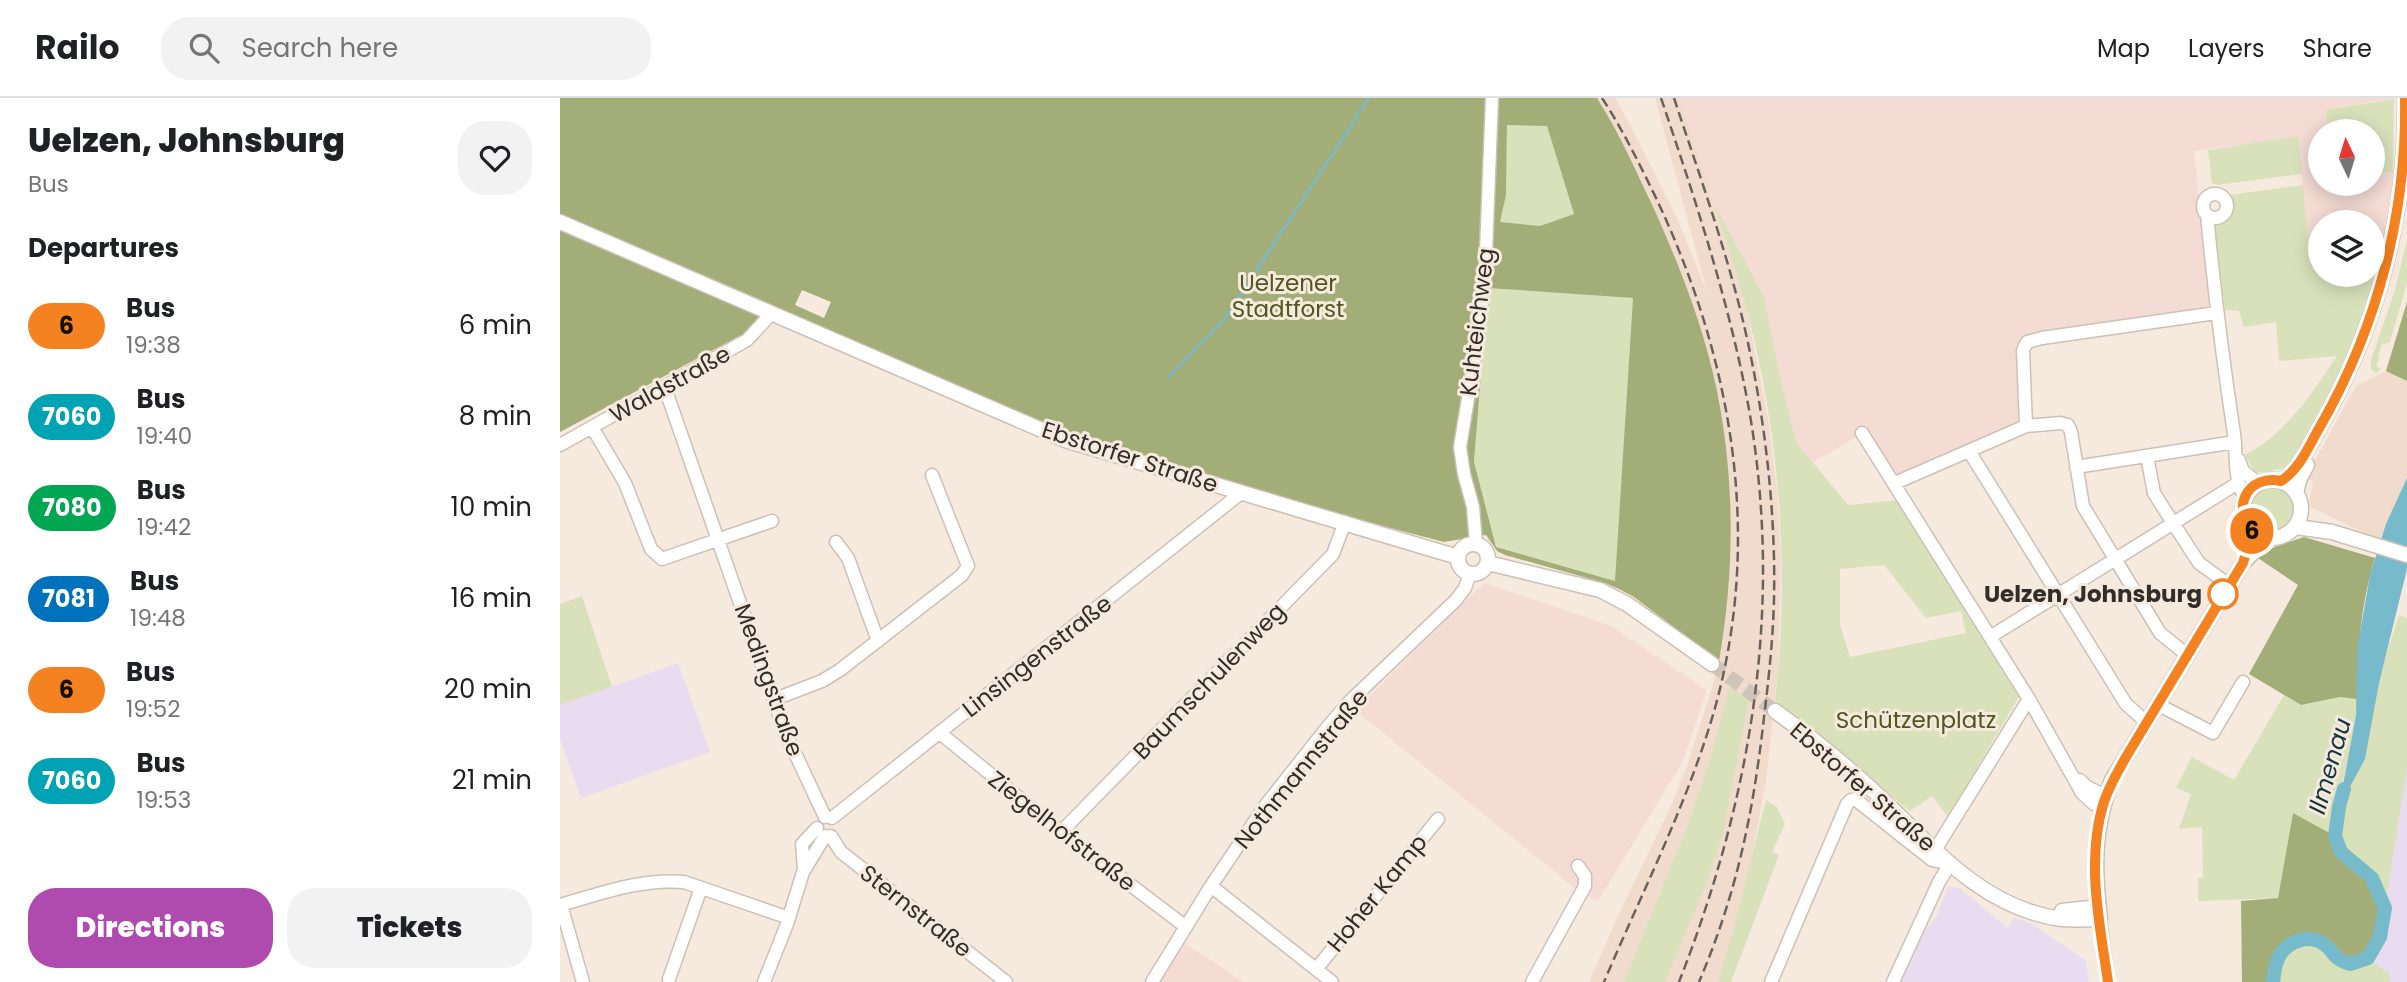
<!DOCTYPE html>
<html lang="en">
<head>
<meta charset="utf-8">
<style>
  :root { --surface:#fff; --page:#f2f2f2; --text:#202124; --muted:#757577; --line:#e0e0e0; --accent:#af4aaf }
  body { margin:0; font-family:Poppins,sans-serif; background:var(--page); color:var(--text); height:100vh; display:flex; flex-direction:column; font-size:26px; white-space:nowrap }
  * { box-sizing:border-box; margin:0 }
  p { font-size:23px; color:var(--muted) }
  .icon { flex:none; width:38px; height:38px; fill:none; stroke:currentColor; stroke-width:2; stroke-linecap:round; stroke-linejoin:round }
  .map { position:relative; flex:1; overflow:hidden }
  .drawer { display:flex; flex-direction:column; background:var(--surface); width:560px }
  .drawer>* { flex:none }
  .badge { padding:0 14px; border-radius:23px; font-size:24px; line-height:46px }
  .needle { width:46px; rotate:356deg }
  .tools { position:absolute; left:1748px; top:21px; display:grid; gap:14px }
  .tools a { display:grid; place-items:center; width:77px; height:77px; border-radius:50%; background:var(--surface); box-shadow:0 4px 18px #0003; font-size:35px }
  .map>.badge { position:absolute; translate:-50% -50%; box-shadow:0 0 0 4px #fff }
  h2 { padding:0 28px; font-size:26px; line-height:63px }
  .round { display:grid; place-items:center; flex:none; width:74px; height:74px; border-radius:28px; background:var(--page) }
  .head { display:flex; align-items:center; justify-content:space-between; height:119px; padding:0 28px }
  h1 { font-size:33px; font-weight:800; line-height:52px }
  .primary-button { display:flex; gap:14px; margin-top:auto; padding:14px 28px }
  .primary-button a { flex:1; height:80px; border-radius:28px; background:var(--accent); color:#fff; font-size:28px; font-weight:800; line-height:80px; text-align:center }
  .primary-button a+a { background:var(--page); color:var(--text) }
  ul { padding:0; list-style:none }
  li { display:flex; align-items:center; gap:21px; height:91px; padding:0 28px }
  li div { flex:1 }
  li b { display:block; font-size:26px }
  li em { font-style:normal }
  li .badge { min-width:77px; font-weight:700; text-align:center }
  header { display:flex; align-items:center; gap:42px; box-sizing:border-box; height:98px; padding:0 35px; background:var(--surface); border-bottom:2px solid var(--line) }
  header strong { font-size:33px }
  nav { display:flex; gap:38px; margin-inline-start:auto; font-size:24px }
  .search { width:490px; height:63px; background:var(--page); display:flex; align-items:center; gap:18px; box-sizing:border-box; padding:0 24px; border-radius:28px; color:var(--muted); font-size:26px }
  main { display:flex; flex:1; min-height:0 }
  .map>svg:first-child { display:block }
  .built { fill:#f0dbcd }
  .industrial { fill:#f4dbd4 }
  .education { fill:#e9dcf0 }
  .green { fill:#d9e1bb; fill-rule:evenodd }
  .forest { fill:#a3ad78; fill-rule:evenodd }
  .water { fill:#76bacc }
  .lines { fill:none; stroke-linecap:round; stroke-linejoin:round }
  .stream { stroke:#76bacc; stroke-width:2.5 }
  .river { stroke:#76bacc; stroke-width:14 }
  .major-tunnel { stroke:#cfc3ba; stroke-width:14; stroke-dasharray:14 7; stroke-linecap:butt }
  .minor-casing { stroke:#cdc0b5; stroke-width:15 }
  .major-casing { stroke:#cdc0b5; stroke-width:17 }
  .minor { stroke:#fff; stroke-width:12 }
  .major { stroke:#fff; stroke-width:14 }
  .rail { stroke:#69625c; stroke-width:2.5; stroke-dasharray:10 5; stroke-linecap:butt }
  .line-casing { stroke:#fff; stroke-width:16 }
  .line { stroke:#f58220; stroke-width:10 }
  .stop-dot { fill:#fff; stroke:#f58220; stroke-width:3.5 }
  .labels { text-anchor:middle; stroke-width:6; stroke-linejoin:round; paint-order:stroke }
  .park-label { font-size:23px; fill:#4f581d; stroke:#f6e9de }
  .street-label { font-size:23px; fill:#322d29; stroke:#f6e9de }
  .stop-label { font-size:23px; font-weight:bold; fill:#322d29; stroke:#f6e9de; text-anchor:end }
  .water-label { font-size:24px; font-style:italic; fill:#14363e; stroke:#f6e9de }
</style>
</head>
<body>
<header>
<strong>Railo</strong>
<div class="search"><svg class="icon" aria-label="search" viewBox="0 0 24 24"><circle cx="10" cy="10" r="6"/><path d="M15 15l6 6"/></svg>Search here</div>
<nav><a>Map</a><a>Layers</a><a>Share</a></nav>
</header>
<main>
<section class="drawer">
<div class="head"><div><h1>Uelzen, Johnsburg</h1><p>Bus</p></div><a class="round"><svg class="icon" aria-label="heart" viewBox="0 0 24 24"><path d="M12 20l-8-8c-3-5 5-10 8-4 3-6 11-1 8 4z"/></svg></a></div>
<h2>Departures</h2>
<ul>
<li><span class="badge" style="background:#f58220;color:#111">6</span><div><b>Bus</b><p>19:38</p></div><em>6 min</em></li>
<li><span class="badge" style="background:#00a3b4;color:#fff">7060</span><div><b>Bus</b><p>19:40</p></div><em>8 min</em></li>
<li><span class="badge" style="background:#00a651;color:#fff">7080</span><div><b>Bus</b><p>19:42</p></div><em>10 min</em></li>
<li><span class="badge" style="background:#0072bc;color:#fff">7081</span><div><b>Bus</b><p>19:48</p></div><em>16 min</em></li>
<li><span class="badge" style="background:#f58220;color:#111">6</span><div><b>Bus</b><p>19:52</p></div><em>20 min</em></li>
<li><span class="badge" style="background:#00a3b4;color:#fff">7060</span><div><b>Bus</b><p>19:53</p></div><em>21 min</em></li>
</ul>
<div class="primary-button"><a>Directions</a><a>Tickets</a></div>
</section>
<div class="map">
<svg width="1847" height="884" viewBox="0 0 1847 884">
  <rect width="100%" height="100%" fill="#f6e9de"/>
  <path class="built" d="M1037,0H1055L1070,27L1117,120L1148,197L1095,0H1121L1185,203L1208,320L1217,394L1221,456L1218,572L1206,683L1188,778L1164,884H1029L1056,822L1111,708L1128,665L1156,577L1164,535L1169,485L1140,228L1109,145L1076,71Z
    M1826,273L1847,283V380L1821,441L1812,439L1751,409L1749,407L1753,383L1746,379L1796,288Z"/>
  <path class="industrial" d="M1121,0H1834L1766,12L1768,33H1760V86H1813V75L1833,74L1825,138L1813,141V124H1760V151L1749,153L1738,39L1634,53L1651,211L1463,237L1461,325L1327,383L1298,338L1252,365L1236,344L1220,279L1204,199L1154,105Z
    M924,485L1051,528L1147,592L1123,663L1038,803L1021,795L795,612Z
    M623,845L662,869L683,884H597Z"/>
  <path class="education" d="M118,565L150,654L21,700L0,641V607Z
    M1847,670V884H1830L1829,876L1808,860L1820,839Z
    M1388,789L1399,790L1448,830L1454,820L1470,825L1525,862L1529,884H1341L1361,838L1376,819Z"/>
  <path class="green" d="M1834,1L1833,74L1813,75V33H1768L1766,12Z
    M947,26L987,28L1014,116L980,128L940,124L946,97Z
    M1738,38L1742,76L1657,87L1652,85L1648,52Z
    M1743,87L1749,153L1760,151V177H1813V141L1825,138L1801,232L1783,276L1731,371C1718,367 1710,378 1694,373L1685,357C1724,337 1753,295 1777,258L1719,263L1716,224L1684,229L1679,213L1665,212L1655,129C1669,120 1670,113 1669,97Z
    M1154,105L1204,199L1220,279L1236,344L1288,407L1339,402L1460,597L1388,719L1372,698L1350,713L1215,603C1230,471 1220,330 1184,202C1175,169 1164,137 1154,105ZM1324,467L1366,520L1401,513L1406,535L1290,559L1280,527V471Z
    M1847,141V185L1831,240L1829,245L1822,246L1818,259L1819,261L1816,268L1821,271L1816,275L1811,271V262L1835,192Z
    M928,190L1073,200L1056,483L936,449L914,364Z
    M1687 411a25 25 0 1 1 50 0a25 25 0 1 1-50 0Z
    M22,498L52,589L0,607V506Z
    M1839,517L1847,520V670L1825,810L1812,780L1781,754L1775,738L1733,715L1718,800L1638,803V780H1643L1642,729L1619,731L1631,696L1616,690L1632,659L1674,682L1724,597L1741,607L1780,599L1797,601L1796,617L1779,705Z
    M1170,588L1189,602L1163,735L1144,791L1105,884H1064L1129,724L1151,658Z
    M1206,702L1217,709L1225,726L1212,754L1219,757L1171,884H1158C1177,824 1190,763 1206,702Z
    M1749,841L1764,846L1776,861L1790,866L1808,860L1830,876V884H1713C1716,859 1723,845 1749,841Z"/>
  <path class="forest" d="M0,0H1037C1060,36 1077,75 1095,113C1115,158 1134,205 1147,252C1175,352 1177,462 1159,563L1074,499L1059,491L1045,485L945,457L937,453L926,437L884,444L682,391L508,337L212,207L183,236L0,334ZM947,27L987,28L1014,116L980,128L940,124L946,97ZM928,190L1073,200L1055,483L936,449L914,364ZM242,192L271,204L264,220L235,207Z
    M1847,204V283L1826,273Z
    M1744,439L1815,460C1801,505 1797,553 1797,601L1780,599L1741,607L1689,576L1738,487L1698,460L1712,450Z
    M1733,715L1775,738L1781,754L1812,780L1825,810L1820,839L1808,860L1790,866C1770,859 1777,856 1764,846C1750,836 1729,842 1720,857C1715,864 1714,876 1713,884H1682L1681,803L1718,800Z"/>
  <path class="water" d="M1847,380V471L1819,585L1805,661L1779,709L1796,617L1797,552L1810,477L1826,426Z"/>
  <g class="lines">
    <path class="stream" d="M609,279L666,219L809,0"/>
    <path class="river" d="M1713,884C1714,876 1715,864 1720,857C1729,842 1750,836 1764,846C1777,856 1770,859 1790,866L1808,860L1820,839L1825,810L1812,780L1781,754L1775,738L1779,709L1784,691"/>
    <path class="major-tunnel" d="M1152,566L1215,613"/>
    <defs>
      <path id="minor" d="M1643 108a12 12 0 1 1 24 0a12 12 0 1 1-24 0Z
        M1647,117C1654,191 1663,263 1674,336C1677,357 1673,381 1685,399
        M105,290L225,634L265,719
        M1466,328L1500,325L1508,327L1511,334L1523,408L1600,535L1626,556
        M32,329L65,385L91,451L102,461L212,423
        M1302,335L1469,601L1522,695L1534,706L1542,709
        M0,347L187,242L212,215
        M1409,353L1566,606L1586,624
        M1587,358L1594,395L1613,425L1639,465L1669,487
        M1679,362L1683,373L1698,385
        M1516,369L1675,344
        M1335,385L1466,328L1463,252L1467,244L1482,240L1656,215
        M276,444L288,460L318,543
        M916,446L913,409L904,376L900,349L917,246L925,179L932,0
        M1430,539L1678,385
        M215,601L262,583L280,572L402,477L408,468L372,377
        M1597,606L1653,635L1683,584
        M380,635L501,734L626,829
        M1520,682L1527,689L1546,698
        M272,720L681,395
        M501,734L773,456L785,424
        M271,738L281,754L446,884
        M1375,752L1469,601
        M245,771L265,738
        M651,788L772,884
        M0,807C40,796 81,780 124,784L229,820
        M1,807L23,884
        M1540,821L1548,884
        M757,870L878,721
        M109,881L141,790
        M204,884L227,826L244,771L242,746L257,730
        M592,884L651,788L705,708L766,631L789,604L896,502L905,490L910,475
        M972,884L1025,788V778L1018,768
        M1211,884L1287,706L1291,702L1295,701L1372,762L1390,766L1379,784L1333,884"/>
      <path id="major" d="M0,124L505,342L898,459
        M1683 411a29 29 0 1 1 58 0a29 29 0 1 1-58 0Z
        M1721,383C1741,370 1749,347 1761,327C1818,227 1847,115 1845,0
        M1736,394L1740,380L1747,367
        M1736,429L1772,434L1847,457
        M898 461a15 15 0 1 1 30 0a15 15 0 1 1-30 0Z
        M928,465L1040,492L1067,506L1152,566
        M1215,613C1251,639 1287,668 1319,698C1373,749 1423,811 1502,821C1514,822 1527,821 1540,821C1534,771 1533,730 1552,682L1683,465L1707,440
        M1502,813L1538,809"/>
    </defs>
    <use href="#minor" class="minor-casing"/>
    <use href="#major" class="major-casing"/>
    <use href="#minor" class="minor"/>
    <use href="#major" class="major"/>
    <path class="rail" d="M1042,0C1063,32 1080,67 1097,102C1172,262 1203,437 1155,610C1128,705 1082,794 1044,884
      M1101,0C1136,104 1171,209 1190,317C1223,513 1191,700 1119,884
      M1114,0C1138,73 1165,148 1183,223C1204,311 1216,411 1214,501C1213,544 1208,586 1203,628C1192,721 1176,797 1139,884"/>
  </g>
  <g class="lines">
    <defs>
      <path id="line" d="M1548,884C1540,828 1526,764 1543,707C1548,690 1557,675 1566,659L1683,465L1692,433C1671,409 1688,376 1721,383C1741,370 1749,347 1761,327C1818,227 1847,115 1845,0"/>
    </defs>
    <use href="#line" class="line-casing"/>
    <use href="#line" class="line"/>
  </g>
  <circle class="stop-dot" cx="1663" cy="496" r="14"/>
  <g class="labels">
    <g class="park-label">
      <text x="728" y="193">Uelzener<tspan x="728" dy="26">Stadtforst</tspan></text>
      <text x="1356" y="630">Schützenplatz</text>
    </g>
    <g class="street-label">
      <text transform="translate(917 224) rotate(-83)" y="8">Kuhteichweg</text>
      <text transform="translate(110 286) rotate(-29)" y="8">Waldstraße</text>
      <text transform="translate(570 359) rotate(18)" y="8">Ebstorfer Straße</text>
      <text transform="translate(477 558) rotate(-38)" y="8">Linsingenstraße</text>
      <text transform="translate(209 582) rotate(70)" y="8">Medingstraße</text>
      <text transform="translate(649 583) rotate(-46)" y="8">Baumschulenweg</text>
      <text transform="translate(741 671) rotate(-51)" y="8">Nothmannstraße</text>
      <text transform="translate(1303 689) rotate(41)" y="8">Ebstorfer Straße</text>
      <text transform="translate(502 733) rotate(38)" y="8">Ziegelhofstraße</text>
      <text transform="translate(817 795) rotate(-51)" y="8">Hoher Kamp</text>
      <text transform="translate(356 813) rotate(38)" y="8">Sternstraße</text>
    </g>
    <g class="stop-label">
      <text x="1642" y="504">Uelzen, Johnsburg</text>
    </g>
    <g class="water-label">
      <text transform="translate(1770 668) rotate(-74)" y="8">Ilmenau</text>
    </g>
  </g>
</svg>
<div class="tools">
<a><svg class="needle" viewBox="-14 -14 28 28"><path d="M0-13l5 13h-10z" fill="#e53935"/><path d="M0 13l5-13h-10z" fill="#757577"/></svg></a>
<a><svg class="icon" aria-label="layers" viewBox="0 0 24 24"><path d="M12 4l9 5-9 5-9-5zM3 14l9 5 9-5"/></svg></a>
</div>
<b class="badge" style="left:1692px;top:433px;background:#f58220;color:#111">6</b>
</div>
</main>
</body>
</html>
